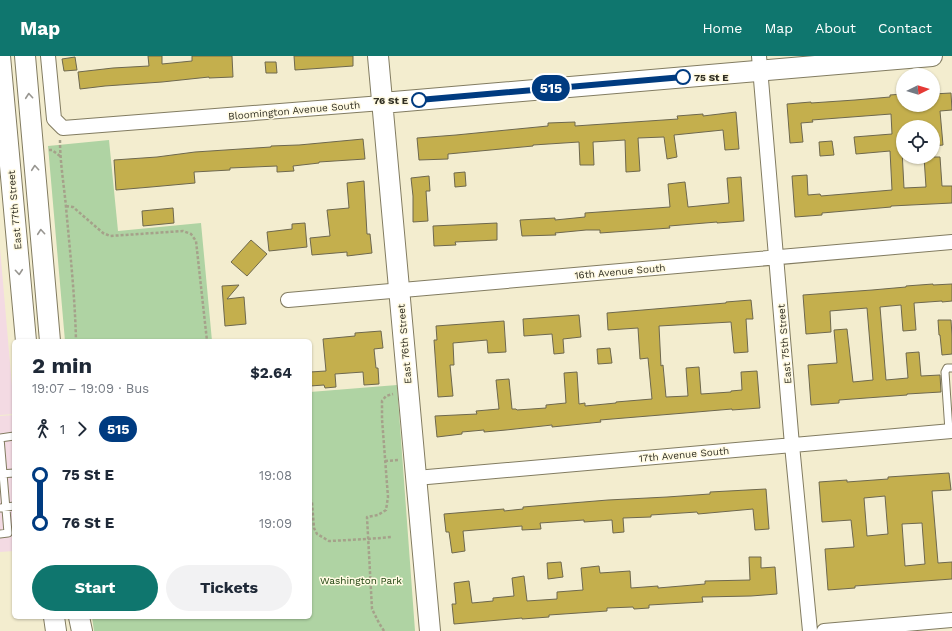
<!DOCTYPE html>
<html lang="en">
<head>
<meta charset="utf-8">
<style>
  :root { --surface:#fff; --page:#f2f2f3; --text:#1f2937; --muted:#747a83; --accent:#0f766e }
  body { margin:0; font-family:"Work Sans",sans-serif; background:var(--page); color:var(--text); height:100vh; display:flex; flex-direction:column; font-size:15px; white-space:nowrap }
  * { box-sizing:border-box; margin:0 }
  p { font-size:13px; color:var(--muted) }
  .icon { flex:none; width:22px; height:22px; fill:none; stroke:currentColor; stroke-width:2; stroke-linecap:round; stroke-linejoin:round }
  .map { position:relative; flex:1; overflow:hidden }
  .side { position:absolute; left:12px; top:283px; width:300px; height:280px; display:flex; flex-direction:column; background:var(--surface); border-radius:6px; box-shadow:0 1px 3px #0004 }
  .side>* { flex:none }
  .badge { padding:0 8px; border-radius:13px; font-size:14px; line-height:26px }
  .needle { width:26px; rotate:85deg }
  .tools { position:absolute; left:896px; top:12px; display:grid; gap:8px }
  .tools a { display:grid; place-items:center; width:44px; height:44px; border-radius:50%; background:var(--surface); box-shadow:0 1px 3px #0004; font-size:20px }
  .map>.badge { position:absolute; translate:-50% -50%; box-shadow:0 0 0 2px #fff }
  .legs { display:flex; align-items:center; gap:6px; height:44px; padding:0 20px; font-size:13px }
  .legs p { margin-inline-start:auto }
  .overview { display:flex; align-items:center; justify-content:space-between; height:68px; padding:0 20px }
  h1 { font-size:22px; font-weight:700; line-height:30px }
  .button { display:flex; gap:8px; margin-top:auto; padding:8px 20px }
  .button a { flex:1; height:46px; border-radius:24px; background:var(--accent); color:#fff; font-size:16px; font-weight:700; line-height:46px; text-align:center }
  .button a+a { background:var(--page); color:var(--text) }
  ul { padding:0 20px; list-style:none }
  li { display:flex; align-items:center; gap:14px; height:48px; font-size:15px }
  li i { display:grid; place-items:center; width:6px; height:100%; margin:0 5px; background:currentColor }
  li i::after { content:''; width:10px; height:10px; margin:-5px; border:3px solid; border-radius:50%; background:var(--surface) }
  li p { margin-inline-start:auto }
  li:first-child i { background:linear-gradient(#0000 50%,currentColor 0) }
  li:last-child i { background:linear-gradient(currentColor 50%,#0000 0) }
  header { display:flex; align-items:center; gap:24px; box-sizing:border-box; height:56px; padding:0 20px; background:var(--accent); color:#fff }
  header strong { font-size:19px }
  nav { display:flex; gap:22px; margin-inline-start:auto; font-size:14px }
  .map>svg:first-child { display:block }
  .commercial { fill:#f3dae3 }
  .green { fill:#afd3a3 }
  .building { fill:#c4af4d; stroke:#6e684e; fill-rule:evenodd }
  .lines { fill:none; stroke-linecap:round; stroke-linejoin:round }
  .lane-casing { stroke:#827c61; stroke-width:9 }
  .street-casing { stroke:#827c61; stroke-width:16 }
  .secondary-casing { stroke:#827c61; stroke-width:22 }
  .path { stroke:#a5a18a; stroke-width:2.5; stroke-dasharray:3 2; stroke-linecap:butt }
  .lane { stroke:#fff; stroke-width:7 }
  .street { stroke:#fff; stroke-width:14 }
  .secondary { stroke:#fff; stroke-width:20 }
  .oneway { stroke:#989691 }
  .line-1-casing { stroke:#fff; stroke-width:9 }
  .line-1 { stroke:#003b80; stroke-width:6 }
  .stop-1-dot { fill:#fff; stroke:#003b80; stroke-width:2 }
  .labels { text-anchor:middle; stroke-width:3; stroke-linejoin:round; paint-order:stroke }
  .stop-label { font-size:10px; font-weight:bold; fill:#302e23; stroke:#fffae2; text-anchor:start }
  .street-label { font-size:10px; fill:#302e23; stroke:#fffae2 }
  .park-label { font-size:10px; fill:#1d420d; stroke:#fffae2 }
</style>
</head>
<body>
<header>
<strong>Map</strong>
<nav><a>Home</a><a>Map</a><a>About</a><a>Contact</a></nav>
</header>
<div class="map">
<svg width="952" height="575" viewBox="0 0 952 575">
  <rect width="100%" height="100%" fill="#f3edcf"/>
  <path class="commercial" d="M0,192L14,353V358L0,359Z
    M14,359V495L0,496V360Z"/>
  <path class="green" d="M109,84L118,175L201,167L212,285H65L48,90Z
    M397,329L415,575H94L92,561H310V336Z"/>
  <path class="building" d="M148,0H162V8L192,5V0H232L233,21L209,22V21L162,26L105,30L80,33L78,16L113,12L149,10Z
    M294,0H353V10L295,14Z
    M75,1L77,14L64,15L62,3Z
    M265,6H276L277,17H266Z
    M951,37L952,54L940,55L943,89L933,90V71H903V94H902L904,132L926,131L924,101H940L942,130H952V147L891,150V151L822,157V159L795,161L792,120L807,119L808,139L820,138L821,140L892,134L890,95L856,98L854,81L892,78L891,58L812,64L813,66L801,67L803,86L790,87L787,48L811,46V47L855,44L890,41V39L903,38V49H933V38Z
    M736,56L739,93L725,94L723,74L674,79L677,101L667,103L664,81L638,82L640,115L626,116L625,84L593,86L594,109H580L579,86L533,89V90L448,98V103L419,104L417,82L456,79L548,70V67L575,66V70L678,63L677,60L703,58V60Z
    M363,83L365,103L319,106V107L293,110L294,115L277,116V110L230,112V114L194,116L195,127L151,131L116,134L114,104L157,101L195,96L271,91V90L298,89H299Z
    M832,85L834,99L820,100L819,86Z
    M465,116L466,130L455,131L454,117Z
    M429,120L430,135H426L428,165L413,166V140L411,122Z
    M741,121L744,165L717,167V166L669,170L670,172L600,177V174H586L555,177L556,179L522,180L520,164L555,162V164L585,161V157L670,151L668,128L685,126L688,151L729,147L727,122Z
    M364,125L367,178H370L372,197L347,200V196L312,199L310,182L330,180L327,154L349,152L347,127Z
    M173,152L174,167L143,170L142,155Z
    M305,167L307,191L269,195L267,176L292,173V168Z
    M497,167V184L455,186L456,189L434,190L433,170Z
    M251,184L267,198L247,220L231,206Z
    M933,228V229L952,228V245L942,246V245L914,247L916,274L903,275L901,249L880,251L886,324L908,322L906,297L919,296L921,320L940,319L941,336L907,338V339L839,344V347L811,349L808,309L837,307L834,274L847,273L853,326L873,324L867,252L830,255L831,276L806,278L803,239L872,234L906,231V230Z
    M239,229L227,243L244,241L246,268L225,270L222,230Z
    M751,244L753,263H746L748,296L734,297L731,266L659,270L661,310L663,309L666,341L688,340L686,312L699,311L701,338L731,336V335L742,334L741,316L757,315L760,352L732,354V353L685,357L600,364L601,366L552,371V369L506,374L484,376V374L462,376V378L437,381L435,360L477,358L476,355L499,353L496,324L509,323L512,353H516L517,354L546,352V349L566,347L564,317L577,316L579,348L585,347V350L616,347V346L652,343L648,302L640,303L638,272L608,274L607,257L726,247V246Z
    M579,259L581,281L563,283L564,297L554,298L552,278L524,280L523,263Z
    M938,264H951L952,280V298L942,299L940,279H939Z
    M504,265L506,296L488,297L487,284L453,287L454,309H450L453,340L438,341L434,284H437L436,270Z
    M381,275L383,292L374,293L376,312H378L379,328L364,329L363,316L335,318L336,331L325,332L324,329L310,330V316L326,315L323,283L355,280V277Z
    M610,292L612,307L598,308L597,293Z
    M949,417L951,434L932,435L938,507L952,506V523L855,530V532L828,534L825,493L854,491L851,464L822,466L819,426L847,424V426L888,423V421ZM885,440L888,478L867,480L864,442ZM922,467L925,508L905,510L902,468Z
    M766,433L769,473L755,474L753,453L698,458L697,456L651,459V461L623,462L624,476L613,477L612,464L584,466V464L540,467L541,473L522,474V470L463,475L465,495L452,497L449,476H446L444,458L504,453V455L523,453V451L608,444L667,441L710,438V436Z
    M749,501H761V512L775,511L777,538L751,540L702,541L703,546L649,549V552L634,553L633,551L607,552V555L549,559V561L522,563V562L454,568L452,548H456L454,527L469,525L472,547L493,545V542L514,540L512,522L524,520L527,545L557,543V536L583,534L581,512L599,510L600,517L630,515L631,532L658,530V532L705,528V525L750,524Z
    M561,506L563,521L548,523L547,507Z"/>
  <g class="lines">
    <defs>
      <path id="lane" d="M949,375L945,316L947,312H952
        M0,382L14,380
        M0,418L14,417
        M0,452L14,450
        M0,478L8,477L0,382"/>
      <path id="street" d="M48,0L54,63L63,72L382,47
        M759,0L792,389L810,575
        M288,244L952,186
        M416,422L952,375
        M824,575L952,564"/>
      <path id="secondary" d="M0,0L26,285
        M25,0L50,285
        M378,0L430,575
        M382,47L932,0
        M54,561L56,575
        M79,561L82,575"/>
    </defs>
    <use href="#lane" class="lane-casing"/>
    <use href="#street" class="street-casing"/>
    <use href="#secondary" class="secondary-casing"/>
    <path class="path" d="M60,84C60,107 64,129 66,151C70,196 75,240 76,285
      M49,94H52L60,100
      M66,150L73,151L103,177L110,180L183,175L191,178L196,185L207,285
      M385,405L399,404
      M310,442L312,447L314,472L317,478L329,485L368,483L392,481
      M384,575L379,567L372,553L367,461L378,459L386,454L388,441L382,363V345L386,340L393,338"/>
    <use href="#lane" class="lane"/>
    <use href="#street" class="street"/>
    <use href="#secondary" class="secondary"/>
  </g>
  <defs><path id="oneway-chevron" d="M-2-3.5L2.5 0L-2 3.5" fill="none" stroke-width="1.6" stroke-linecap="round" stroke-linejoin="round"/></defs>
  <g class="oneway">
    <use href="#oneway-chevron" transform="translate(29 40) rotate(-95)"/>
    <use href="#oneway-chevron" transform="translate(35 112) rotate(-95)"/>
    <use href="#oneway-chevron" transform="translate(41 176) rotate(-95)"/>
    <use href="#oneway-chevron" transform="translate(19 216) rotate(85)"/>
  </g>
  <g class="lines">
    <defs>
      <path id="line-1" d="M419,44L683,21"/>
    </defs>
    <use href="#line-1" class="line-1-casing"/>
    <use href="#line-1" class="line-1"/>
  </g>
  <g class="stop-1-dot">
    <circle cx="683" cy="21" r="7"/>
    <circle cx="419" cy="44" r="7"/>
  </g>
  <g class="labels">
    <g class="stop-label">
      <text x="694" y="25">75 St E</text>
      <text x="408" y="48" text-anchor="end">76 St E</text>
    </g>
    <g class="street-label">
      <text transform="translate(294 54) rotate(-5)" y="4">Bloomington Avenue South</text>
      <text transform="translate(14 154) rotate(-95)" y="4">East 77th Street</text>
      <text transform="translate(620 215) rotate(-5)" y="4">16th Avenue South</text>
      <text transform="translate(404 288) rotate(-95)" y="4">East 76th Street</text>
      <text transform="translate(784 288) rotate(-95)" y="4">East 75th Street</text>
      <text transform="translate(684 398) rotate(-5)" y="4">17th Avenue South</text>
    </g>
    <g class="park-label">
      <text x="361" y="528">Washington Park</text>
    </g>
  </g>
</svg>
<div class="tools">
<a><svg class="needle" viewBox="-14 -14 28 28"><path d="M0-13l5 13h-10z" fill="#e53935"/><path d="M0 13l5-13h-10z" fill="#747a83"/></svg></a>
<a><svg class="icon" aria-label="locate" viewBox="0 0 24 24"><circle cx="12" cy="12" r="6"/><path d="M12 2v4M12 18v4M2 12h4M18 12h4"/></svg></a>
</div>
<b class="badge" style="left:551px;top:32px;background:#003b80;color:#fff">515</b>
<section class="side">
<div class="overview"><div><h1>2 min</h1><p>19:07 – 19:09 · Bus</p></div><b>$2.64</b></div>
<div class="legs"><svg class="icon" aria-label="walk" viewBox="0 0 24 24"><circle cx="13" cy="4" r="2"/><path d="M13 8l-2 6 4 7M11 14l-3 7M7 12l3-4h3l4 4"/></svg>1<svg class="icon" aria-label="forward" viewBox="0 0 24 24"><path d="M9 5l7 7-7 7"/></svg><b class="badge" style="background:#003b80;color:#fff">515</b></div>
<ul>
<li><i style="color:#003b80"></i><b>75 St E</b><p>19:08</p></li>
<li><i style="color:#003b80"></i><b>76 St E</b><p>19:09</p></li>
</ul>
<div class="button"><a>Start</a><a>Tickets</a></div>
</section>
</div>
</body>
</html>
